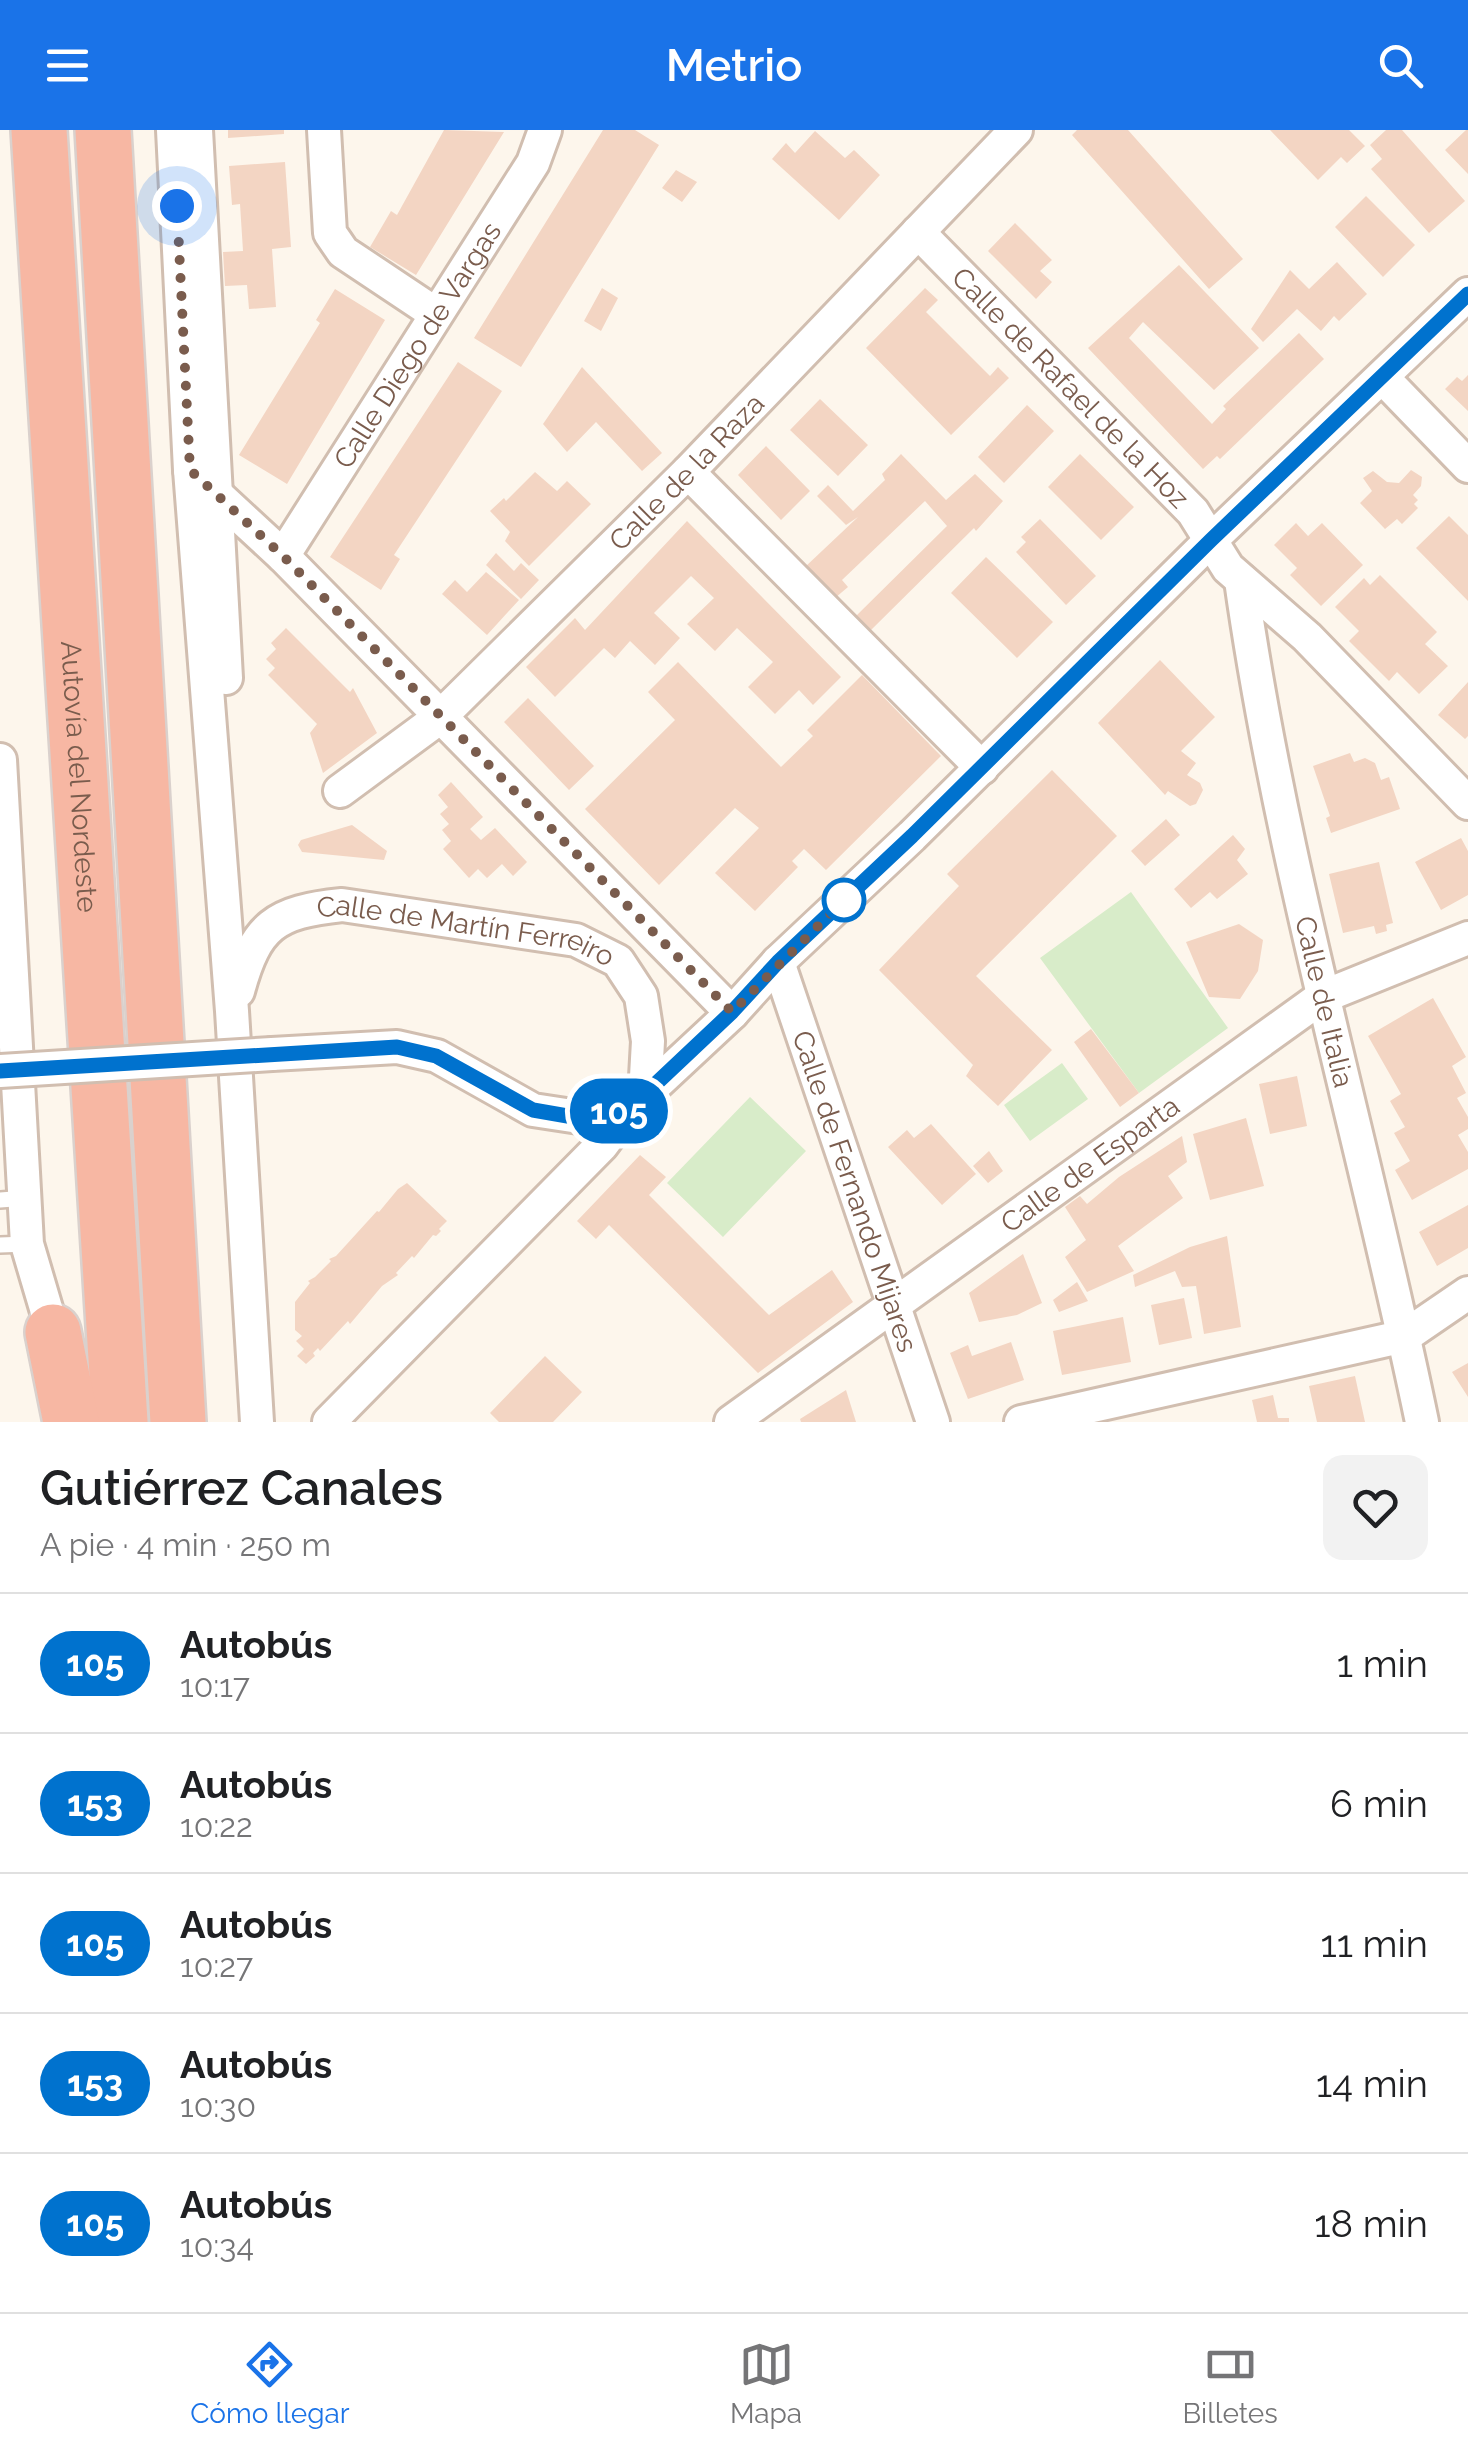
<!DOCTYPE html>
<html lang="es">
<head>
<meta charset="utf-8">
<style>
  :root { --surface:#fff; --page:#f2f2f2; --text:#202124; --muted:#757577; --line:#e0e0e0; --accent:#1a73e8 }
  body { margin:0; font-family:Raleway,sans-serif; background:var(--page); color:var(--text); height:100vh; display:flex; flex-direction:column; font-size:38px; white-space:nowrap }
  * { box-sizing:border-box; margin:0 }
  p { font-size:32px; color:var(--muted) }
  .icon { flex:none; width:55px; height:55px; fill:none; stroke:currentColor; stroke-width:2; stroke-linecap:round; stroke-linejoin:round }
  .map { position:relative; height:1292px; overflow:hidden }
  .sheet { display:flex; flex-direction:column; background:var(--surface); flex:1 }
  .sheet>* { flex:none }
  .badge { padding:0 20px; border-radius:32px; font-size:35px; line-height:65px }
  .you { position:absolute; width:50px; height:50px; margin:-25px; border:8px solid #fff; border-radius:50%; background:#1a73e8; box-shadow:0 0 0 15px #1a73e833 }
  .map>.badge { position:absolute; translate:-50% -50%; box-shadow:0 0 0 5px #fff }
  .round { display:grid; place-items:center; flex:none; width:105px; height:105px; border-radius:20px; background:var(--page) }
  .summary { display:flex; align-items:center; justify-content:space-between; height:170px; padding:0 40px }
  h1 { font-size:48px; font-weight:600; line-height:75px }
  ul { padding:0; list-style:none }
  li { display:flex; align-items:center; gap:30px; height:140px; padding:0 40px; border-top:2px solid var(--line) }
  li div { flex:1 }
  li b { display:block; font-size:38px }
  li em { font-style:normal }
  li .badge { min-width:110px; font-weight:700; text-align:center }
  header { display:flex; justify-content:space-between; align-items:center; height:130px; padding:0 40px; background:var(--accent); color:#fff; font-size:45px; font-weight:600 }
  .tabs { display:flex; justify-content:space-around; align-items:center; height:140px; border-top:2px solid var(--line); background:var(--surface); font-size:28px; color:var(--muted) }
  .tabs a { display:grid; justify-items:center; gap:5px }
  .tabs .current { color:var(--accent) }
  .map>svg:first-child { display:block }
  .green { fill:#d8ecc9 }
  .building { fill:#f3d5c3 }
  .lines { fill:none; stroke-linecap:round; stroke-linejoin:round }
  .lane-casing { stroke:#d1beb0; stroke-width:20 }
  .street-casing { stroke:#d1beb0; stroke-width:38 }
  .highway-casing { stroke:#dad1cd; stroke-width:60 }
  .lane { stroke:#fff; stroke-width:15 }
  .street { stroke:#fff; stroke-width:32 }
  .highway { stroke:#f7b7a3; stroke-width:55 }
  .street-bridge-casing { stroke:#d1beb0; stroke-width:38; stroke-linecap:butt }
  .street-bridge { stroke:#fff; stroke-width:32 }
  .line-casing { stroke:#fff; stroke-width:22 }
  .line { stroke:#0072ce; stroke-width:15 }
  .walk { stroke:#7a5c4d; stroke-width:10; stroke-dasharray:0 18 }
  .stop-dot { fill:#fff; stroke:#0072ce; stroke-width:5 }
  .labels { text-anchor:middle; stroke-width:8; stroke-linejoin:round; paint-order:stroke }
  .street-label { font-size:28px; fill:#7a5c4d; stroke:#fffaf3 }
</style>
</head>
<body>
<header><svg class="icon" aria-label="menu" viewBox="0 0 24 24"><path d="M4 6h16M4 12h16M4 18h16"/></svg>Metrio<svg class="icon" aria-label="search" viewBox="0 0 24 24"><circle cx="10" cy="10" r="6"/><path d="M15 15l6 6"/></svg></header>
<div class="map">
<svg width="1468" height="1292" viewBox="0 0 1468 1292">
  <rect width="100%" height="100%" fill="#fdf6ec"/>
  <path class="green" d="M1131,762L1228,898L1139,963L1040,828Z
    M1062,933L1088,969L1030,1011L1004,975Z
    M750,967L806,1021L723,1107L667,1053Z"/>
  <path class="building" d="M228,0H284V4L228,8Z
    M444,0L504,2L416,145L370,117L391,81L397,85Z
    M603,0H635L659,15L521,237L474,208Z
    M1077,0H1128L1243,129L1209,159L1072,5Z
    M1270,0H1349L1365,16L1347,33L1341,27L1318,50Z
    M1386,0H1402L1465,71L1429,103L1371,39L1382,29L1370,15Z
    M1466,0H1468V44L1445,20Z
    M815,1L845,28L854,20L880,45L839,90L772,29L786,13L795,23Z
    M285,32L291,117L272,119L276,177L249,179L247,155L225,156L223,122L243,121L240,74L232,75L229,36Z
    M676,40L697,52L682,72L662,58Z
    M1366,66L1415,115L1383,147L1335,97Z
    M1015,93L1052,130L1040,141L1052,152L1036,169L988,121Z
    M1337,132L1367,164L1339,191L1334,186L1321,201L1297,179L1263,212L1251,199L1290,140L1309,159Z
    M1179,135L1259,218L1214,260L1143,192L1129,208L1212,294L1226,279L1223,276L1299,203L1324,229L1220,329L1217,326L1203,339L1088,218Z
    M602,158L618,168L601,201L584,191Z
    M925,158L938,170L926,182L990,246L998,237L1009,248L951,305L866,218Z
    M335,159L385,190L287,354L239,325L320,193L316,190Z
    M458,232L502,261L394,425L400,429L381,460L330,427Z
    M582,237L662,323L642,341L596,292L567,322L543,294Z
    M1468,245V281L1445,259L1457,247L1462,251Z
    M820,269L868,315L838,346L790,300Z
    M1027,275L1054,301L1004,353L978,327Z
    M766,316L810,361L781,390L738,345Z
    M901,324L946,370L975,344L1003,371L976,401L974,398L870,501L856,486L947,396L925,371L842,450L848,457L835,468L805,437L858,387L846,395L817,366L828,355L853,381L885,350L882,344Z
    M1080,324L1134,377L1101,410L1048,357Z
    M1411,340L1422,347L1421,356L1413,365L1418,370L1414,374L1418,378L1402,394L1397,389L1385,399L1360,373L1372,361L1363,348L1373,341L1387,352L1399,353Z
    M535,342L557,361L567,351L591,374L529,436L505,411L510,402L490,381L504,368L506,371Z
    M1449,386L1468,405V471L1416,418Z
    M1040,389L1096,446L1066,475L1016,422L1026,412L1021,407Z
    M687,391L841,547L813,575L799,560L775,584L748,557L773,532L737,498L715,521L687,494L714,468L691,446L654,483L680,508L655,535L630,511L615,528L604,518L555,567L526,537L575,488L585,500Z
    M1296,393L1308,406L1322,393L1363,435L1321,476L1290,445L1297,438L1274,415Z
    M496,423L514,441L521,433L539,450L521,469L486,435Z
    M986,427L1053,492L1017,528L951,463Z
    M486,442L519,470L487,505L442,464L455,450L467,462Z
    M1380,445L1437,502L1425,514L1448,536L1419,564L1397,542L1389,551L1349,511L1359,501L1335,477L1364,448L1370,455Z
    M286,498L350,562L353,558L377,603L323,643L310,603L317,594L268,545L275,538L266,529L276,519L271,513Z
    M1160,530L1215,587L1181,621L1196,633L1187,645L1200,653L1203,660L1196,674L1190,676L1168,661L1165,665L1098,593Z
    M678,532L781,637L813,606L807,600L862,545L941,626L826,740L804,719L792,731L798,737L755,781L715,743L759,698L735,678L659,755L585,679L675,590L648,562Z
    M1468,552V606L1465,609L1438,585Z
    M528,568L594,636L569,660L504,592Z
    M1350,623L1354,632L1365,628L1375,633L1381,650L1389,647L1400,679L1331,703L1326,688L1330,686L1313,636Z
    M1052,640L1117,706L976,846L1052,920L998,976L966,946L973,935L879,840L959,756L947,744Z
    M451,652L483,687L470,699L481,710L495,698L527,732L513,746L502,734L487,748L478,739L469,748L443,719L451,711L442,700L449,694L440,684L448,677L438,665Z
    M1166,689L1180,705L1145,736L1131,721Z
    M352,695L387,721L384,730L302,722L298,715L301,710Z
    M1233,705L1245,719L1237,730L1248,744L1217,769L1210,762L1191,778L1174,759Z
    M1461,708L1468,721V765L1441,780L1415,732Z
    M1379,732L1393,793L1386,795L1387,801L1376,804L1374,796L1343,803L1329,744Z
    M1239,794L1263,810L1258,841L1240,869L1209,867L1186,812Z
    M1433,868L1466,927L1452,936L1466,963L1457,968L1468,987V999L1458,1005L1468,1022V1039L1412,1070L1395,1040L1410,1031L1394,1003L1405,997L1390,971L1401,964L1368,906Z
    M1091,899L1139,963L1120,977L1074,912Z
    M1297,946L1307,996L1270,1004L1259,954Z
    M1246,988L1264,1056L1210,1070L1193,1004Z
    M931,994L976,1044L942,1075L888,1017L907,1000L914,1008Z
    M1182,1006L1187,1032L1168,1046L1183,1068L1118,1116L1134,1141L1087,1162L1065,1127L1086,1110L1065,1077L1080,1066L1087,1074L1119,1047Z
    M989,1021L1003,1041L988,1053L973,1036Z
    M640,1025L666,1047L649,1065L769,1185L832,1140L853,1172L758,1243L609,1095L596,1109L577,1091Z
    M407,1053L447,1091L439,1099L441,1101L436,1106L433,1105L414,1128L412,1126L396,1143L398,1145L382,1156L350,1194L348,1191L320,1221L318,1218L313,1223L315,1226L306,1234L297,1226L304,1219L296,1211L302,1206L295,1200V1172L310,1153L308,1151L315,1147L331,1131L329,1129L336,1126L377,1081L379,1082L398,1059Z
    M1468,1075V1118L1437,1136L1419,1102Z
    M1227,1106L1241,1197L1204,1204L1196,1156L1182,1157L1175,1141L1135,1157L1133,1145L1190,1117Z
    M1023,1124L1042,1173L1017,1185L979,1192L969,1163Z
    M1077,1152L1088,1171L1059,1182L1053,1170Z
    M1184,1168L1192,1208L1159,1215L1151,1175Z
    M1123,1187L1131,1232L1062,1245L1053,1201Z
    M1011,1212L1024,1250L968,1269L950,1223L968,1215L972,1226Z
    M545,1226L582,1262L553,1292H499L490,1283Z
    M1468,1233V1267L1452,1242Z
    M1355,1246L1365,1292H1317L1309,1256Z
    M846,1260L856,1292H801L800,1289Z
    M1273,1265L1278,1288H1289V1292H1257L1252,1270Z"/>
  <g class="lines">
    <defs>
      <path id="lane" d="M0,1070L26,1068
        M0,1115L27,1114"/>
      <g id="street">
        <path d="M173,0L190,340L232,881L257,1292"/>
        <path d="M196,0L226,548"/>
        <path d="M324,0L330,103L343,122L436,184"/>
        <path id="s1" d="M918,102L1193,382L1228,438L1307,507L1468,673"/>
        <path d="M1383,248L1468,336"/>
        <path d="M190,340L283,426L732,883"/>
        <path d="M688,342L982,638"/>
        <path id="s2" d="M283,426L533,33L545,0"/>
        <path id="s3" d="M1241,450C1281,735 1364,1011 1422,1292"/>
        <path d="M0,630L27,1114L53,1202"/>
        <path id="s4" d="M340,661L439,588L688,342L1016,0"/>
        <path id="s5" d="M778,832L933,1292"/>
        <path id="s6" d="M238,861C256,795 275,782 342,775L576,810L618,831L641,866L648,911L645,965"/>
        <path d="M272,924L397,917L437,926L533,980L579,987L628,980"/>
        <path d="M329,1292L602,1015L628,980L732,883L778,832L912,706L1211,410L1468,164"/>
        <path id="s7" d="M731,1292L1322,867L1468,808"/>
        <path d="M1021,1292L1405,1206L1468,1163"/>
      </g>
      <g id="highway">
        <path id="s8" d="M39,0L120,1292"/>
        <path d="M103,0L178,1292"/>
        <path d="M53,1202L71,1292"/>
      </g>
    </defs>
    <use href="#lane" class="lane-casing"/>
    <use href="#street" class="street-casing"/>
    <use href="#highway" class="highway-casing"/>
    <use href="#lane" class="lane"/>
    <use href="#street" class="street"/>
    <use href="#highway" class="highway"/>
    <defs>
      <path id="street-bridge" d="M0,941L272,924"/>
    </defs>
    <use href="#street-bridge" class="street-bridge-casing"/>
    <use href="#street-bridge" class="street-bridge"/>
  </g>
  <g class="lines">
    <defs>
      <path id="line" d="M0,941L397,917L436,926L533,980L579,988L628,980L732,882L778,832L912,706L1211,410L1468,164"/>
    </defs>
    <use href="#line" class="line-casing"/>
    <use href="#line" class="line"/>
    <path class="walk" d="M177,76L190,340L283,426L732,882L844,770"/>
  </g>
  <circle class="stop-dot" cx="844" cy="770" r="20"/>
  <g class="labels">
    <g class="street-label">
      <text dy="10" stroke="none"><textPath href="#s2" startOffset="250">Calle Diego de Vargas</textPath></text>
      <text dy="10" stroke="none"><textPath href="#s1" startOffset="218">Calle de Rafael de la Hoz</textPath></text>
      <text dy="10" stroke="none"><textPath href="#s4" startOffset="472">Calle de la Raza</textPath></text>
      <text dy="10" stroke="none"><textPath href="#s8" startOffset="648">Autovía del Nordeste</textPath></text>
      <text dy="10" stroke="none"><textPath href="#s6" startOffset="275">Calle de Martín Ferreiro</textPath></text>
      <text dy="10" stroke="none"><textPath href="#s3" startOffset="430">Calle de Italia</textPath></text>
      <text dy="10" stroke="none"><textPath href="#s7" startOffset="442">Calle de Esparta</textPath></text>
      <text dy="10" stroke="none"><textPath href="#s5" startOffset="242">Calle de Fernando Mijares</textPath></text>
    </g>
  </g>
</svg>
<div class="you" style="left:177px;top:76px"></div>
<b class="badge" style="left:619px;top:981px;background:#0072ce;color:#fff">105</b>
</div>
<section class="sheet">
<div class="summary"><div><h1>Gutiérrez Canales</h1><p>A pie · 4 min · 250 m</p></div><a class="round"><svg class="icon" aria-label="heart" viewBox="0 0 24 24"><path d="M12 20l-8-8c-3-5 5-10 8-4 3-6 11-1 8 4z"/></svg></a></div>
<ul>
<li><span class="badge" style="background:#0072ce;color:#fff">105</span><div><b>Autobús</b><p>10:17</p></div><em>1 min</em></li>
<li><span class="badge" style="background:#0072ce;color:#fff">153</span><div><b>Autobús</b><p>10:22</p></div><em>6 min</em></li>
<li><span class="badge" style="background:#0072ce;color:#fff">105</span><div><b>Autobús</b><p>10:27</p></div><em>11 min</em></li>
<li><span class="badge" style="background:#0072ce;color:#fff">153</span><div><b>Autobús</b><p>10:30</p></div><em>14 min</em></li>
<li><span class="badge" style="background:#0072ce;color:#fff">105</span><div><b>Autobús</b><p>10:34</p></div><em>18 min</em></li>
</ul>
</section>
<nav class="tabs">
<a class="current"><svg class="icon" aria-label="directions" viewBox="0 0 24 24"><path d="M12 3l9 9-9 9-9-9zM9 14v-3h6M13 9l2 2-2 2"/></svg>Cómo llegar</a>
<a><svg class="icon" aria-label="map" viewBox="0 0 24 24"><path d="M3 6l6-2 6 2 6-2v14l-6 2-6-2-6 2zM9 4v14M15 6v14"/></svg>Mapa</a>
<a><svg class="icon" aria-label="tickets" viewBox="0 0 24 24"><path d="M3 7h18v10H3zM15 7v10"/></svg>Billetes</a>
</nav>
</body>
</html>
